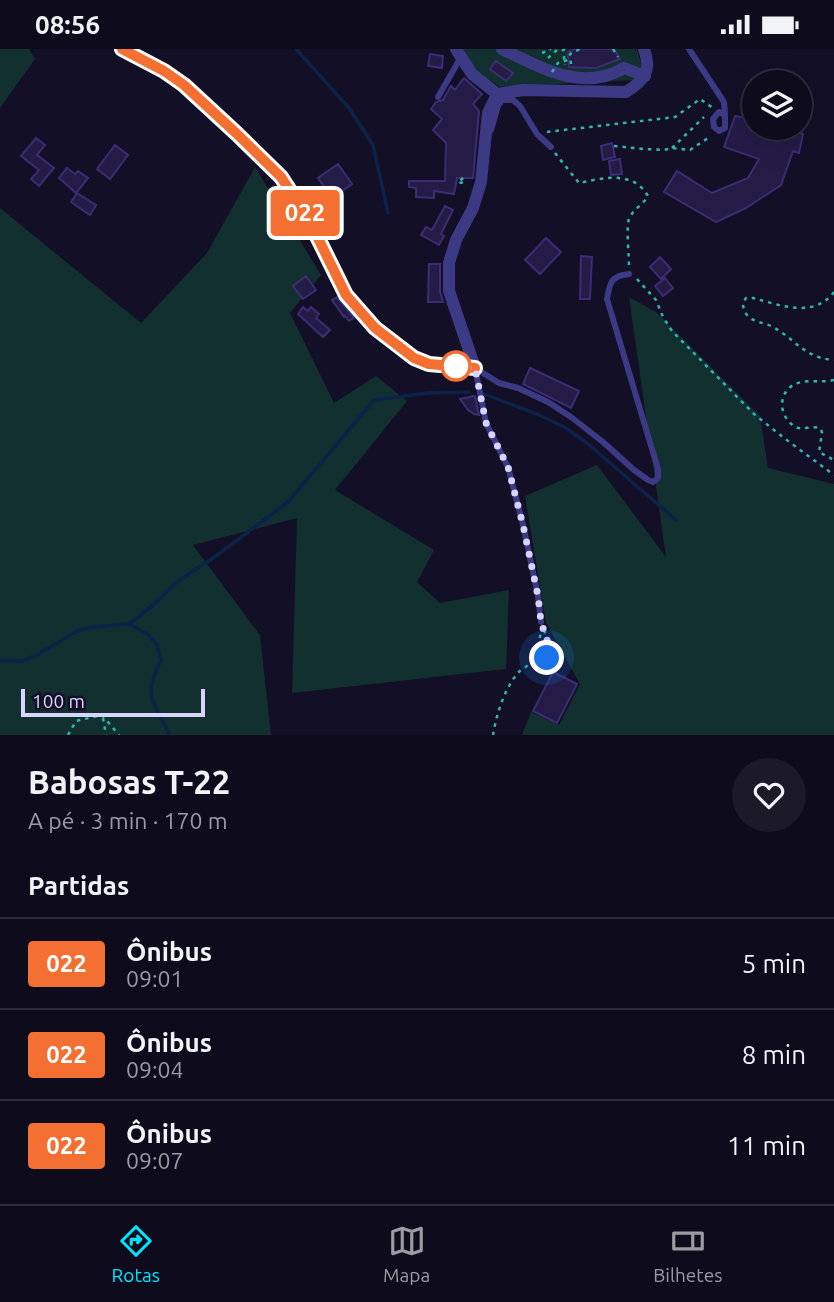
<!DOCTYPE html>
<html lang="pt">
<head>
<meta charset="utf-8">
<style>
  :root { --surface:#0e0b1c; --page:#1c1929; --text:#f1f3f6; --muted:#9b9ba3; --line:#2e2b3b; --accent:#00e5ff }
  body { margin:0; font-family:Ubuntu,sans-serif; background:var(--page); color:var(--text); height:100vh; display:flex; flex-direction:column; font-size:26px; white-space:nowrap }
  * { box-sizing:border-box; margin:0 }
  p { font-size:23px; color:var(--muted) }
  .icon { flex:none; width:38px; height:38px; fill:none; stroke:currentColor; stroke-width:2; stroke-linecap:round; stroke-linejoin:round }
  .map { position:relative; height:686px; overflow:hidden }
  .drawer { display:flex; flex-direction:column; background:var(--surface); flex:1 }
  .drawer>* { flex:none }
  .badge { padding:0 14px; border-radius:5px; font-size:24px; line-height:46px }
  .buttons { position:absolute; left:742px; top:21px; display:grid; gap:14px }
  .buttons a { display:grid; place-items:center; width:70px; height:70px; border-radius:50%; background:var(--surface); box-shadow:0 7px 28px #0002,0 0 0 2px var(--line); font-size:35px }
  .scale { position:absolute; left:21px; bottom:18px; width:184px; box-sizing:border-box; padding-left:7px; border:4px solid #d9d4ff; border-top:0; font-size:19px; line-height:24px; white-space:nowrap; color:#d9d4ff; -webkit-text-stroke:5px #130f26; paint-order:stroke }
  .you { position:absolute; width:35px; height:35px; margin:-18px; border:5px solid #fff; border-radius:50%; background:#1a73e8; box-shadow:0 0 0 10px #1a73e833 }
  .map>.badge { position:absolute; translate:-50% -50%; box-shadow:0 0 0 4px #fff }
  h2 { padding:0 28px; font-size:26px; line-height:63px }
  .round { display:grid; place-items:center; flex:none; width:74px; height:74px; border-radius:37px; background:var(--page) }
  .overview { display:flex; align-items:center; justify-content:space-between; height:119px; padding:0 28px }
  h1 { font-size:33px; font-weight:700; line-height:52px }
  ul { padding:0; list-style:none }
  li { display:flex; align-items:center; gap:21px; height:91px; padding:0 28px; border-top:2px solid var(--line) }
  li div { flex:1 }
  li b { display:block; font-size:26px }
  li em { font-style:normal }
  li .badge { min-width:77px; font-weight:700; text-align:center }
  .status { display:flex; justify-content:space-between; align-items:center; height:49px; padding:0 35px; background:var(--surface); direction:ltr }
  .status svg { height:19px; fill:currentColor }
  .tabs { display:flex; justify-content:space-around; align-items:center; height:98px; border-top:2px solid var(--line); background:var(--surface); font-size:19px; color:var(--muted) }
  .tabs a { display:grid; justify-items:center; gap:4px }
  .tabs .active { color:var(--accent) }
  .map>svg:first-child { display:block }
  .green { fill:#12302f }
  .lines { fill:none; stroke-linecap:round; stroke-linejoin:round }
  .stream { stroke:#0c2248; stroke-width:3.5 }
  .building { fill:#241b47; stroke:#3b2d73; stroke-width:2 }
  .path { stroke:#2fb8b0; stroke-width:2.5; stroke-dasharray:3.5 5; stroke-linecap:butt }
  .lane { stroke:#3d3a85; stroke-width:6 }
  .street { stroke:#3d3a85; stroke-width:12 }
  .path-bridge { stroke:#2fb8b0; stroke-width:2.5; stroke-dasharray:3.5 5; stroke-linecap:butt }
  .line-casing { stroke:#fff; stroke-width:16 }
  .line { stroke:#f37032; stroke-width:10 }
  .walk { stroke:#d9d4ff; stroke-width:7; stroke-dasharray:0 12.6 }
  .stop-dot { fill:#fff; stroke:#f37032; stroke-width:3.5 }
</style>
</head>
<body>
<div class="status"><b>08:56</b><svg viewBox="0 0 49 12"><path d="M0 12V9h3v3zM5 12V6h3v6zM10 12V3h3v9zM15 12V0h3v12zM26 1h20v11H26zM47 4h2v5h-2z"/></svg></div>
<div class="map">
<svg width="834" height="686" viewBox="0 0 834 686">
  <rect width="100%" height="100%" fill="#130f26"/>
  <path class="green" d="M0,0H29L35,10L0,59Z
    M460,0H637L643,20L634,31L500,38L473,21Z
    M255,118L321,226L290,264L334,354L376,327L407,352L335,441L434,501L417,533L440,554L509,541L506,620L292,644L297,469L193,496L260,586L271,686H0V159L141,274L207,204Z
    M629,248L656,263L760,367L768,419L834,435V686H522L531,663L559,676L580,635L546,574L525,447L597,416L666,508Z"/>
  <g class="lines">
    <path class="stream" d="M296,0L349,59L373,96L388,164
      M484,345L537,365L564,378L587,394L676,471
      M129,575L152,557L177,533L216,507L288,453L374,351L428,344L469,343
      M0,611L22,612L39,605L77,582L93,578L129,575L149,586L157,596L161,611C144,645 151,650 168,682V686"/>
  </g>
  <path class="building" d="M575,0H614L620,10L596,19L569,18L568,3Z
    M430,5L443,7L442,19L428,17Z
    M496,12L513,24L506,32L490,20Z
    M464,29L482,45L473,55L479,62L473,129H457L454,145L434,142V149L416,148V139L409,138V132H445L446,94L433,81L442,70L431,60L436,53L443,51L451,37L455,41Z
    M735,67L754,70V79H784L803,85L799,104L793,102L781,136L746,159L716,173L664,143L677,122L712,144L748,129L759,110L724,98Z
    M36,89L45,96L37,106L54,119L39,137L31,130L39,121L21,107Z
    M612,94L615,108L603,111L601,97Z
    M115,96L128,106L110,130L97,120Z
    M620,110L622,125L611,126L609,112Z
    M338,115L352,135L332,149L318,129Z
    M67,119L75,125L78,122L88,129L76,144L59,129Z
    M77,144L96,156L90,166L71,153Z
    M445,157L453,161L441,185L444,187L439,196L421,186L426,178L432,181Z
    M546,189L561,203L540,225L525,211Z
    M581,207L592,208L590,250H580Z
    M660,208L671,220L661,230L650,218Z
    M429,215H440V242L443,253H428Z
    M306,227L316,241L303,250L293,237Z
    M665,229L673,239L663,247L655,237Z
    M337,248L354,269L349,272L345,267L344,268L332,251Z
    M303,258L308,262L311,258L319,265L316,269L330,281L323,288L298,265Z
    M530,319L579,342L571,359L523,335Z
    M475,347L479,366L474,365L468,361L460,350Z
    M553,623L577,635L557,674L533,662Z"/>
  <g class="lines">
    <path class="path" d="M565,0L563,1L565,16
      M613,0L618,8
      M542,4L551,0
      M548,9L558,0
      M571,15L570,5L580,0
      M547,83L675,68L700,50L713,59
      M614,97L644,100L664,101L672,99L690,101L711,87
      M672,99L704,68
      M555,104L579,134C603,129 633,121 648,147C643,156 633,160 629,170C626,178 629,206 629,217
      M463,129L458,134L468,133
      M637,230L656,251L663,268L672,282L754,365L784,389L834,426
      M834,243C814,270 780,256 753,249H746L743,254C743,260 745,265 750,269C756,273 764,274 771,277C795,289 803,309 834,311
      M834,331C822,334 806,330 795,335C777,344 779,367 794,377C802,383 812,375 821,380L822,384L819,403L834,411
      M544,581L548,594L547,624L551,626
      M102,666L119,686
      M103,669L106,686
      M68,686L76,672L102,666
      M493,686C496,667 505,637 519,623C521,620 525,619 528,616C539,606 539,594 541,580"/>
    <path class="lane" d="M689,0L724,53L725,66
      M438,48L461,8
      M719,63L725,66V79L719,82L714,78L713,70Z
      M491,81L498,57L502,51H513L520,57L537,85L551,98
      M475,319L499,334L518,339L548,353L571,368L603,393L634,421L648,431L653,433L658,429V420L607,250C610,234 610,227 629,225
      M475,319L486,374L508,418L523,476L538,547L541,573"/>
    <path class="street" d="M122,0L164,22L184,36L236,84L281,128L309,171L346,246L375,279L414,309L429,315L475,319L449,242V214L456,191L473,159L481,133L488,64L497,45
      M456,0L472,25L497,45
      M502,0C540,18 582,44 624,19L645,27
      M497,45L523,41L626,43C645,31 652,22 644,0"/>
    <path class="path-bridge" d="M552,23L558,14L571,10"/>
  </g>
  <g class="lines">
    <defs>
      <path id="line" d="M122,0L164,22L184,36L236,84L281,128L309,171L346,246L375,279L414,309L429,315L475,319"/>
    </defs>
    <use href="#line" class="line-casing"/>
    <use href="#line" class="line"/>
    <path class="walk" d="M456,317L475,319L486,374L508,418L523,476L538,547L541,573L548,594L547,609"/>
  </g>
  <circle class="stop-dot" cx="456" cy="317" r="14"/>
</svg>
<div class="buttons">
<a><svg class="icon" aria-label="layers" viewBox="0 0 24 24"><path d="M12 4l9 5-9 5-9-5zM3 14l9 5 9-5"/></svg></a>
</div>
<div class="scale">100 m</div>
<div class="you" style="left:547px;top:609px"></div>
<b class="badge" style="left:305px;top:164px;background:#f37032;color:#fff">022</b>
</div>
<section class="drawer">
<div class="overview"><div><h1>Babosas T-22</h1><p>A pé · 3 min · 170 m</p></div><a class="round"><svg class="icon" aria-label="heart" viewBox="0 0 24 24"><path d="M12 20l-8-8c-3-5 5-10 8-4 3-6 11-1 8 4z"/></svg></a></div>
<h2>Partidas</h2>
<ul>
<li><span class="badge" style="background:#f37032;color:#fff">022</span><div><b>Ônibus</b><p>09:01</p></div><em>5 min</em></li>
<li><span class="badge" style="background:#f37032;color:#fff">022</span><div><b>Ônibus</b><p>09:04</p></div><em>8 min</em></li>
<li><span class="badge" style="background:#f37032;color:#fff">022</span><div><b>Ônibus</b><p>09:07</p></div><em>11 min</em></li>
</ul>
</section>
<nav class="tabs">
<a class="active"><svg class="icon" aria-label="directions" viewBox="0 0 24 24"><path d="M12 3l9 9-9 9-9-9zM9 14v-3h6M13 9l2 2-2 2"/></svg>Rotas</a>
<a><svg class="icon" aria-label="map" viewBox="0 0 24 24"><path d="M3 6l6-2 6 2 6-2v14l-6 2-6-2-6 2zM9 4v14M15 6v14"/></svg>Mapa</a>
<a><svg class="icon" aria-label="tickets" viewBox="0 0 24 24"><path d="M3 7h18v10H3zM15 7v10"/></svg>Bilhetes</a>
</nav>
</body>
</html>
